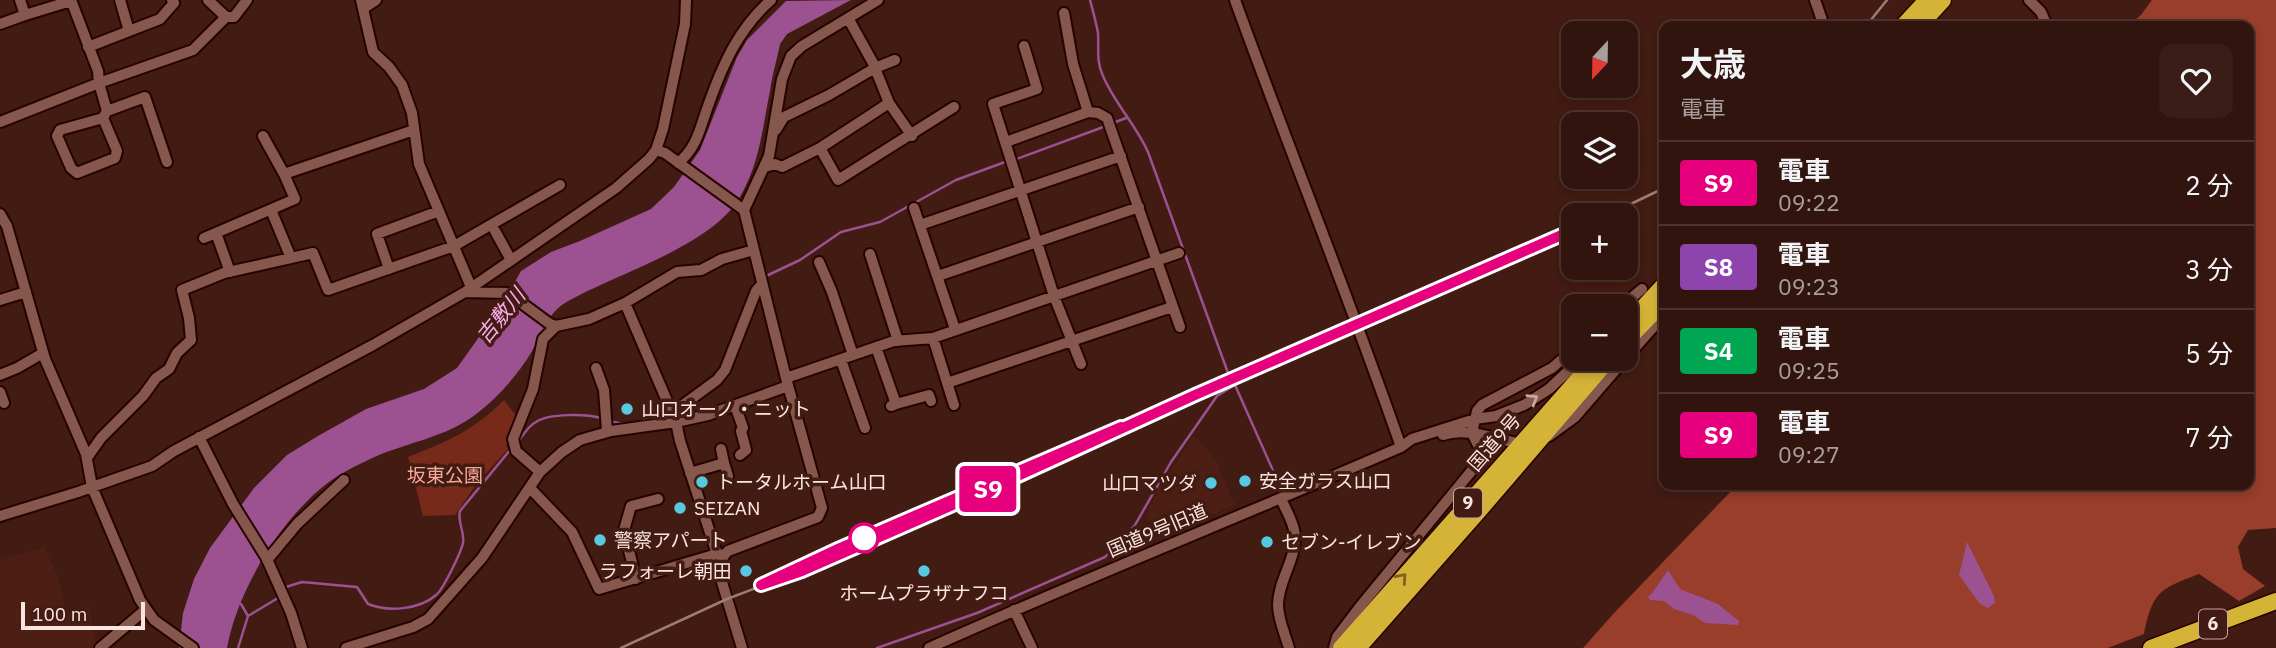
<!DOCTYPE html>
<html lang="ja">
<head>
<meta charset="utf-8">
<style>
  :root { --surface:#32140e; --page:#3a1d17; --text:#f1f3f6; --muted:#a89e9e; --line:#4d332e }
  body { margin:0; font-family:"IBM Plex Sans","Noto Sans JP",sans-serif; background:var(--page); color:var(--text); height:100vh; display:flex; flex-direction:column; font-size:26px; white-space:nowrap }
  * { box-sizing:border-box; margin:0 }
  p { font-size:23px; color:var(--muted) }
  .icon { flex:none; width:38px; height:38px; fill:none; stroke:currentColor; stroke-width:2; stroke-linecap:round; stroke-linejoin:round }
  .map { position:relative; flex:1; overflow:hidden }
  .details { position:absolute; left:1659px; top:21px; width:595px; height:469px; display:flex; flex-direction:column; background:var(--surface); border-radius:14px; box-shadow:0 4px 10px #0003,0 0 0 2px var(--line) }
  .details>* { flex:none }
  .badge { padding:0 14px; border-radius:5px; font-size:24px; line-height:46px }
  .needle { width:46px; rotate:202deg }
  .controls { position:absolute; left:1561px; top:21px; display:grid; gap:14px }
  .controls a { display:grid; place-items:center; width:77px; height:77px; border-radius:14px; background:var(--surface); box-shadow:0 4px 10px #0003,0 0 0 2px var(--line); font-size:35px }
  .scale { position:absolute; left:21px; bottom:18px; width:124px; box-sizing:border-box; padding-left:7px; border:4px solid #fbe5e0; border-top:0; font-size:19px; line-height:24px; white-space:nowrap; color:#fbe5e0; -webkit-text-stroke:5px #421b12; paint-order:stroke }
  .map>.badge { position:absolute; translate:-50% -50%; box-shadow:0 0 0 4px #fff }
  .round { display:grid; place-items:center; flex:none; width:74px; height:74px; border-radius:14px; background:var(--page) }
  .overview { display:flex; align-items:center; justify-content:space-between; height:119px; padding:0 21px }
  h1 { font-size:33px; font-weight:700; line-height:52px }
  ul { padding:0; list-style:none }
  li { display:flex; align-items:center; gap:21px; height:84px; padding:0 21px; border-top:2px solid var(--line) }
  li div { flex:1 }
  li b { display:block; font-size:26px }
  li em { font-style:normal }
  li .badge { min-width:77px; font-weight:700; text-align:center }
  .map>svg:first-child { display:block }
  .built { fill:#4d1e14 }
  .green { fill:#77291a }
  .forest { fill:#983e2b }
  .water { fill:#9c5290 }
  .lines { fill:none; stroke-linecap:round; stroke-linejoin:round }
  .stream { stroke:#9c5290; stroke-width:2.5 }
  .minor-casing { stroke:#270300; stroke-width:14 }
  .highway-casing { stroke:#270300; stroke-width:19 }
  .minor { stroke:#86584d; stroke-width:10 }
  .highway { stroke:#d4b337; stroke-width:16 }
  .rail { stroke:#9c7d76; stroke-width:2.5 }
  .oneway { stroke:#c6a69e }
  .oneway2 { stroke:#845f23 }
  .line-casing { stroke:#fff; stroke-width:16 }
  .line { stroke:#e6007e; stroke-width:10 }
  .poi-dot { fill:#56c9e1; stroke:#421b12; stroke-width:2.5 }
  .stop-dot { fill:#fff; stroke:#e6007e; stroke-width:3.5 }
  .labels { text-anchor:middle; stroke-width:7; stroke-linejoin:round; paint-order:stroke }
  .shield { fill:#421b12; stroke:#c4a8a2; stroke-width:2 }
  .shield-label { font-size:18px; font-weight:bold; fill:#fbe5e0 }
  .poi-label { font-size:19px; fill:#fbe5e0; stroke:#421b12; text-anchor:start }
  .street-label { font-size:19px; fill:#fbe5e0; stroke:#421b12 }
  .park-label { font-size:19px; fill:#f5a997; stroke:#421b12 }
  .water-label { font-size:21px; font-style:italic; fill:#fbabec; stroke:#421b12 }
</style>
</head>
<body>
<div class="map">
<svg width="2276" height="648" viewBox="0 0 2276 648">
  <rect width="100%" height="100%" fill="#421b12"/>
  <path class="built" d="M1194,436L1209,451L1217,463L1235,505L1164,535L1146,516L1157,491Z
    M45,547L61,585L65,612L89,607L97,648H0V560Z"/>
  <path class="green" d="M504,400L517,417L506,446L509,448L478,482L455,515L423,516L408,457C450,440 471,432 504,400Z"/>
  <path class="forest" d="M2152,0H2276V528L2248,530L2238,547L2243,569L2265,586L2239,601L2199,574C2160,589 2153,591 2144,634L2108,648H1583L1615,612L1735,487V485H2249V26H2128L2141,15Z"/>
  <path class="water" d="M851,0L787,34L780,44C777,60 772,75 770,91C762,130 760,162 740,197C711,247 614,274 565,303C548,313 541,335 532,351C520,372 499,396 480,411C445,440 402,442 364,462C349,469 331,479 319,490C276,527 237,593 227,648H179L183,613L194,579L210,548L254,488L287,455L318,436L366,409L424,389L457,368L501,306L521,271L551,252L580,241L651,209L674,187L700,150L737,57L747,40L786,1Z
    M1967,542L1994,596L1995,603L1988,608L1980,604L1959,575Z
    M1668,570L1680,589L1718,604L1739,621L1738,625L1705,623L1693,615L1674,609L1664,601L1650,600L1648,597L1653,592Z"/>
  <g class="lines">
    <path class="stream" d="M1090,0C1093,11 1096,22 1098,33C1099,48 1096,62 1103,76C1115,104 1136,125 1148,152L1228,373
      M1113,123L1126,118
      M1014,160L1106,126
      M764,277L800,260L841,232L880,222L956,180L1005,162
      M700,412L723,404
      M609,421L623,424
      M647,421L668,412
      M517,442C523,436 528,426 536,422C549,413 587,414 601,418
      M486,561L512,523
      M286,587L302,582L357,587L368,604C388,612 419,610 436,595C443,590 461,552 463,543C465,532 457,522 460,511L510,450
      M248,616L278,598
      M421,628L433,621
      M1289,631L1295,648
      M238,648L248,616L241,604
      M877,648L977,613L1105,557L1135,525L1171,462L1217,396L1235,385L1283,493"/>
    <defs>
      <path id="minor" d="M20,0L25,15L71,1
        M71,0L98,71L99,83L193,50L226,17L208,0
        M361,0L373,52L389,67L402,85L412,113L419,164L471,287
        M1235,0C1289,149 1349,297 1401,447
        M1815,0L1824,26
        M2029,0L2041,12L2047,26
        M364,8L376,0
        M1064,13L1073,64L1088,112L1098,113L1107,118L1180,327
        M226,17H234L247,0
        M0,24L25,15
        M129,31L160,19L174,3L172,0
        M1024,46L1037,89L993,104L1054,296L1081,364
        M88,47L129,31L120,0
        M889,103L912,136
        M107,111L145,97L167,162
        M0,122L99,83L107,111L103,118L117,151L115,158L77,173L71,168L57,136L60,130L103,118
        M776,130L784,117L829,95L875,68L895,60
        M263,136L284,174
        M1006,142L1088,112
        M820,148L838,180L954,107
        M656,150L665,153L744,210L786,378L822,508L818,517L728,551C719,559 719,569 721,579L742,648
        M678,163C697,148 700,128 708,106C722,66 738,29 771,0
        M765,167L775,164L782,167L820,148L889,103L873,63L848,18
        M914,208L955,329
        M271,210L291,258
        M744,210L769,156L782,79L791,56L802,46L878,0
        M0,214L7,226L45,359L86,454L92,487L140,600L154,620L193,648
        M920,225L1121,156
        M495,231L511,260
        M216,233L230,272
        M204,238L295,199L284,174L414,130
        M870,254L898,341
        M819,262L832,292L853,355
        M389,269L377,234L439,211
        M938,276L1139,207
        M465,292L508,293L550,324L556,326L589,319L625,303L677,272L701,270L722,259L754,250
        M0,300L26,292
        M625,303L676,422L680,441L717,554
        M1622,306L1642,289
        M933,338L954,405
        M876,347L896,404L891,406
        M1626,358L1664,315
        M841,360L865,428
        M596,368L604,390L607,431
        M0,375L17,368L43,353
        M786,378L894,341L933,338L1179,253
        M947,383L1172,307
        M0,392L4,403
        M896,404L929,395L931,401
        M735,405L743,428L741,431L746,450L740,455
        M672,413L717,380L725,370L756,291L762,284
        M1443,435C1465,427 1492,438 1513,442
        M1549,436L1575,417L1625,359
        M199,437L233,504L266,557L291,613L302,648
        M721,449L724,463
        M87,458L101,438L143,396L156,378L169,369L177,353L191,340L189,318L182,290L224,273L313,253L328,290L454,246L560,185
        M540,472L516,451L513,439L533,389L543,339L556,326
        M690,473L724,463L728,476
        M530,488L572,532L599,589L717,554L723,555
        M1281,499C1286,510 1294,523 1295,535C1296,560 1278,581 1278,605C1278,619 1285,634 1289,648
        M0,516L78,492L152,466L174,451L373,345L465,292L616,188L649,159L656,150L663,129L685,24L686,0
        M267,560L297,524L344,480
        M636,579L624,530L631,506L658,499
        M1014,610L1032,648
        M100,648L145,610
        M346,648L413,627L428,619L482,558L540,472L562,452L580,440L611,431L676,422L708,415L788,386
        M929,648C1085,578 1244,515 1401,447L1412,439L1475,419L1496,416L1524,405L1549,389L1581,359
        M1334,648L1337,637L1359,608L1478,463L1479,447L1472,433L1477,411L1482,405L1552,368L1573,350"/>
      <path id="highway" d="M1903,26L1927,0
        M1919,26L1943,0
        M1626,326L1664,285
        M1626,341L1664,302
        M1341,648L1596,359
        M1358,648L1477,513L1609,359
        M2151,648L2276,601"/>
    </defs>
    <use href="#minor" class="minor-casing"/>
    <use href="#highway" class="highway-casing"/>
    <use href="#minor" class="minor"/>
    <use href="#highway" class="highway"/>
    <path class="rail" d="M1866,26L1887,0
      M1608,215L1664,188
      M621,648L727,599L801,571L996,486L1195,395L1573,230"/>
  </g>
  <defs><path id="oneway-chevron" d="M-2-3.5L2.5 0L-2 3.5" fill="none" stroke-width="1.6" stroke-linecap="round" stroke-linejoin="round" transform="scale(1.75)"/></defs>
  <use class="oneway" href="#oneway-chevron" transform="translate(1533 399) rotate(-31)"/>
  <use class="oneway2" href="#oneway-chevron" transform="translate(1402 578) rotate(-49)"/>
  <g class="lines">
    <defs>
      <path id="line" d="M1121,427L840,548L761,585L802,571L996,486L1195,395L1573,230"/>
    </defs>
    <use href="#line" class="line-casing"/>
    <use href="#line" class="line"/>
  </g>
  <g class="poi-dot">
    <circle cx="627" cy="409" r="7"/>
    <circle cx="1245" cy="481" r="7"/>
    <circle cx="702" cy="482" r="7"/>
    <circle cx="1211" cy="483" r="7"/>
    <circle cx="680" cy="508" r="7"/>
    <circle cx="600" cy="540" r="7"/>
    <circle cx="1267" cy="542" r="7"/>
    <circle cx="746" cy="571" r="7"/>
    <circle cx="924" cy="571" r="7"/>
  </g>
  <circle class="stop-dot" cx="864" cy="538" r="14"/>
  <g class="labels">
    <g class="shield">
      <rect x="1454" y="488.5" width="28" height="29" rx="5"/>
      <rect x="2199" y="609.5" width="28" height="29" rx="5"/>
    </g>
    <g class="shield-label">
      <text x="1468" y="509">9</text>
      <text x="2213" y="630">6</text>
    </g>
    <g class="poi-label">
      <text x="641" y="416">山口オーノ・ニット</text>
      <text x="1259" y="488">安全ガラス山口</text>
      <text x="716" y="489">トータルホーム山口</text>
      <text x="1197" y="490" text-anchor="end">山口マツダ</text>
      <text x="694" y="515">SEIZAN</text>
      <text x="614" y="547">警察アパート</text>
      <text x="1281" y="549">セブン-イレブン</text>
      <text x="732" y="578" text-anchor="end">ラフォーレ朝田</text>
      <text x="924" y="600" text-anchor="middle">ホームプラザナフコ</text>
    </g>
    <g class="street-label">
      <text transform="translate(1494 442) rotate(-49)" y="7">国道9号</text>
      <text transform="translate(1157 530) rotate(-23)" y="7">国道9号旧道</text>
    </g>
    <g class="park-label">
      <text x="445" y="482">坂東公園</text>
    </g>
    <g class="water-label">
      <text transform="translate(501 316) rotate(-51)" y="7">吉敷川</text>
    </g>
  </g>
</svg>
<div class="controls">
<a><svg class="needle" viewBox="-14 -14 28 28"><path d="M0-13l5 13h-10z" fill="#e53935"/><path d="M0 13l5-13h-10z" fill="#a89e9e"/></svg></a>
<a><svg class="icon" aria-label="layers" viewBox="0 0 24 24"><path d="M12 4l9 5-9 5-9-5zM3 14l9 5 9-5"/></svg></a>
<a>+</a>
<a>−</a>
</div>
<div class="scale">100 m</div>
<b class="badge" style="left:988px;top:489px;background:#e6007e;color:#fff">S9</b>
<section class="details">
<div class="overview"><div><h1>大歳</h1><p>電車</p></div><a class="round"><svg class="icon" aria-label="heart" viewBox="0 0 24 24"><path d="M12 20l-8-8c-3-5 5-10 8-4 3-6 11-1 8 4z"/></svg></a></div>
<ul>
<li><span class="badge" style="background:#e6007e;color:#fff">S9</span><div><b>電車</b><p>09:22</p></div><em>2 分</em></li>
<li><span class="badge" style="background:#8e44ad;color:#fff">S8</span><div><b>電車</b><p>09:23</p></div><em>3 分</em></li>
<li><span class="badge" style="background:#00a651;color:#fff">S4</span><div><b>電車</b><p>09:25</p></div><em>5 分</em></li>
<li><span class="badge" style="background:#e6007e;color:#fff">S9</span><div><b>電車</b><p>09:27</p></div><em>7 分</em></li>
</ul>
</section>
</div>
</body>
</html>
